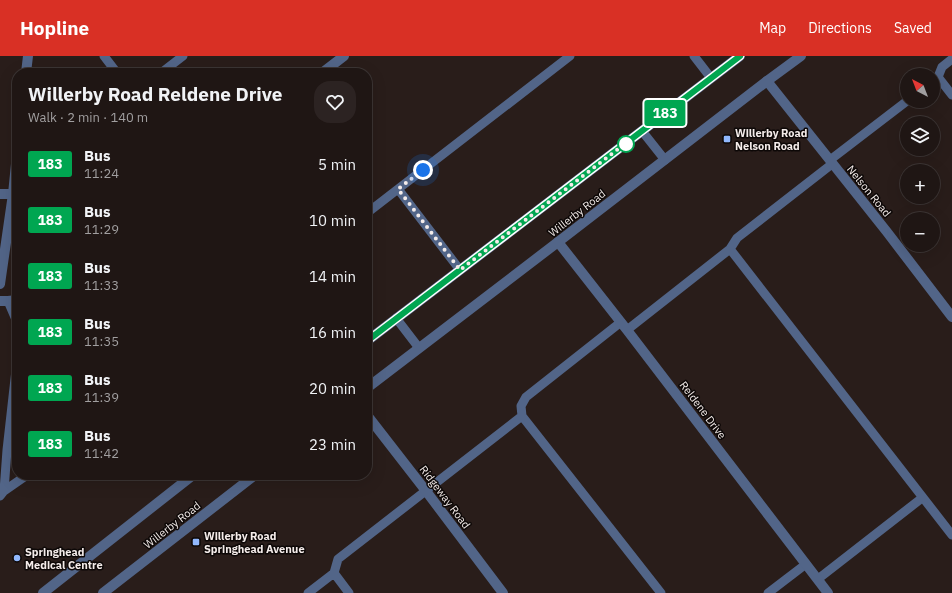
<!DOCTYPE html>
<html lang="en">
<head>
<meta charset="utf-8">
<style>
  :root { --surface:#1f1614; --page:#2c2322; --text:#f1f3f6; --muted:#a19fa0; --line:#3c3534; --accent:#d93025 }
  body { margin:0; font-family:"IBM Plex Sans",sans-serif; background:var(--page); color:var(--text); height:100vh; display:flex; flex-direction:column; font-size:15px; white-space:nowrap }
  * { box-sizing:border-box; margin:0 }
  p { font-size:13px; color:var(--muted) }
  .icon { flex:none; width:22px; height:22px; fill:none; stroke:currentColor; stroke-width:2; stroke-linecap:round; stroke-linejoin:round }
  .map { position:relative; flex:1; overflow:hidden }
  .panel { position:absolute; left:12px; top:12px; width:360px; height:412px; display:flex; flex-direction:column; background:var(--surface); border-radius:16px; box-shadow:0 4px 16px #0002,0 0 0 1px var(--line) }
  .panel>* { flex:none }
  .badge { padding:0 8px; border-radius:3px; font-size:14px; line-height:26px }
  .needle { width:26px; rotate:318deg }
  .controls { position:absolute; left:900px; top:12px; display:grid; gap:8px }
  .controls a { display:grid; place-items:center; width:40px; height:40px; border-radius:50%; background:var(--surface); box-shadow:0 4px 16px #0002,0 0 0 1px var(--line); font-size:20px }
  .you { position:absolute; width:20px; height:20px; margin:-10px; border:3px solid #fff; border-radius:50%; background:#1a73e8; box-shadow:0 0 0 6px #1a73e833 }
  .map>.badge { position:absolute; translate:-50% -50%; box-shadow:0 0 0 2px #fff }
  .round { display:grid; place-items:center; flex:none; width:42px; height:42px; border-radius:16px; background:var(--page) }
  .headline { display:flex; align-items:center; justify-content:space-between; height:68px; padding:0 16px }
  h1 { font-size:19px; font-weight:700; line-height:30px }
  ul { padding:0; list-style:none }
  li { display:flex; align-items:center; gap:12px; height:56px; padding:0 16px }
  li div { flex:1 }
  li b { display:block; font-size:15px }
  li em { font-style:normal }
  li .badge { min-width:44px; font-weight:700; text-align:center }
  header { display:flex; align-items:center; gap:24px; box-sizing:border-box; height:56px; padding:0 20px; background:var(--accent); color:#fff }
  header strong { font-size:19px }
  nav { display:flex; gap:22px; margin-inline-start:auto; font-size:14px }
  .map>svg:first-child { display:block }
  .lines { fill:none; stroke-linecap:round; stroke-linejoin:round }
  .service { stroke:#526588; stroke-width:9 }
  .minor { stroke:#526588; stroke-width:10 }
  .tertiary { stroke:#526588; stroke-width:10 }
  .line-casing { stroke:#fff; stroke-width:9 }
  .line { stroke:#00a651; stroke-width:6 }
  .walk { stroke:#f4ecea; stroke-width:4; stroke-dasharray:0 7.2 }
  .poi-dot { fill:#91b8fd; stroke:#0d0807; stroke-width:1.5 }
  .stop-dot { fill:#fff; stroke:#00a651; stroke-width:2 }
  .labels { text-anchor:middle; stroke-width:3; stroke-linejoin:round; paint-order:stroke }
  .poi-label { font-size:11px; font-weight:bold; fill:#f4ecea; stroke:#0d0807; text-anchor:start }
  .street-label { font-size:11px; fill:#f4ecea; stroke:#0d0807 }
</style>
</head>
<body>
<header>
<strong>Hopline</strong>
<nav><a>Map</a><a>Directions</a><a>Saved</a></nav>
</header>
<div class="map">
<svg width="952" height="537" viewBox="0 0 952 537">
  <rect width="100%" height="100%" fill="#291d1a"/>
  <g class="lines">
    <path class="service" d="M104,0L117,17
      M694,0L711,22
      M161,17L183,0
      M938,21L952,39
      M933,25L938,21L942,11L952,3
      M642,75L665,104
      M830,104L907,45
      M398,133L460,214
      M367,157L570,0
      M730,193L952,479
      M8,245L17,266
      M396,262L419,292
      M627,274L730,193L737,182L832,108
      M522,360L661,537
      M4,435L27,419
      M0,440L4,435L7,394L17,305
      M334,517L349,537
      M818,523L922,442
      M308,537L334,517L338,503L522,360L521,350L526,341L621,266
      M768,537L806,508"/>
    <path class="minor" d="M26,17L28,0
      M322,17L344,0
      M767,25L887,176L952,261
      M0,138H13
      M558,186L627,274L828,537
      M0,228L13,138L17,98
      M0,245H8L17,244
      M367,359L426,435L503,537"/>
    <path class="tertiary" d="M367,285L740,0
      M367,332L558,186L767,25L801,0
      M43,537L193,419
      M103,537L255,419"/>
  </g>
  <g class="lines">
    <defs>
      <path id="line" d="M367,285L740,0"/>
    </defs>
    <use href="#line" class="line-casing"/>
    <use href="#line" class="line"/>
    <path class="walk" d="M423,114L398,133L460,214L630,84L626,88"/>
  </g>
  <g class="poi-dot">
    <rect x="723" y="79" width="8" height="8" rx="2"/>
    <rect x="192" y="482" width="8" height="8" rx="2"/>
    <circle cx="17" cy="502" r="4"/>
  </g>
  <circle class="stop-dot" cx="626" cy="88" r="8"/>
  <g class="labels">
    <g class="poi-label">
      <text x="735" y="81">Willerby Road<tspan x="735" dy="13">Nelson Road</tspan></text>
      <text x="204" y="484">Willerby Road<tspan x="204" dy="13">Springhead Avenue</tspan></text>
      <text x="25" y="500">Springhead<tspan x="25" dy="13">Medical Centre</tspan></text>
    </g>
    <g class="street-label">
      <text transform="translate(869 135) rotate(51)" y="4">Nelson Road</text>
      <text transform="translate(577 157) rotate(-38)" y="4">Willerby Road</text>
      <text transform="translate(703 354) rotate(53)" y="4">Reldene Drive</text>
      <text transform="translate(445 441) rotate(53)" y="4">Ridgeway Road</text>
      <text transform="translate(172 469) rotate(-38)" y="4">Willerby Road</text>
    </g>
  </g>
</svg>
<div class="controls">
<a><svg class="needle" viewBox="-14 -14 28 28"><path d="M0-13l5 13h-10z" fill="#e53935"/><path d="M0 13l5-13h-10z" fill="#a19fa0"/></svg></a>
<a><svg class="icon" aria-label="layers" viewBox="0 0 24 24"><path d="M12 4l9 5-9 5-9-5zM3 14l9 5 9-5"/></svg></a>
<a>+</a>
<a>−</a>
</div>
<div class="you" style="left:423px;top:114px"></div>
<b class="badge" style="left:665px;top:57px;background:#00a651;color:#fff">183</b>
<section class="panel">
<div class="headline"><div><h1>Willerby Road Reldene Drive</h1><p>Walk · 2 min · 140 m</p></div><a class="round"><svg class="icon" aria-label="heart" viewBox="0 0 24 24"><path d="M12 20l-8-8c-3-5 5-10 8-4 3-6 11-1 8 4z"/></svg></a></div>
<ul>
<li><span class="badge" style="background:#00a651;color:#fff">183</span><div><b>Bus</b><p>11:24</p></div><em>5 min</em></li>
<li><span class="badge" style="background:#00a651;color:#fff">183</span><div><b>Bus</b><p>11:29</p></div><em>10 min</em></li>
<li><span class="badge" style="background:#00a651;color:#fff">183</span><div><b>Bus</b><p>11:33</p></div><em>14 min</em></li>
<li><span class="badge" style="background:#00a651;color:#fff">183</span><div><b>Bus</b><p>11:35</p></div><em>16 min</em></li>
<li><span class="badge" style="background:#00a651;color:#fff">183</span><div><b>Bus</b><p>11:39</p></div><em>20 min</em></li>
<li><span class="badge" style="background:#00a651;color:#fff">183</span><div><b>Bus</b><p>11:42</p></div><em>23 min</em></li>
</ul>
</section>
</div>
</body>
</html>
